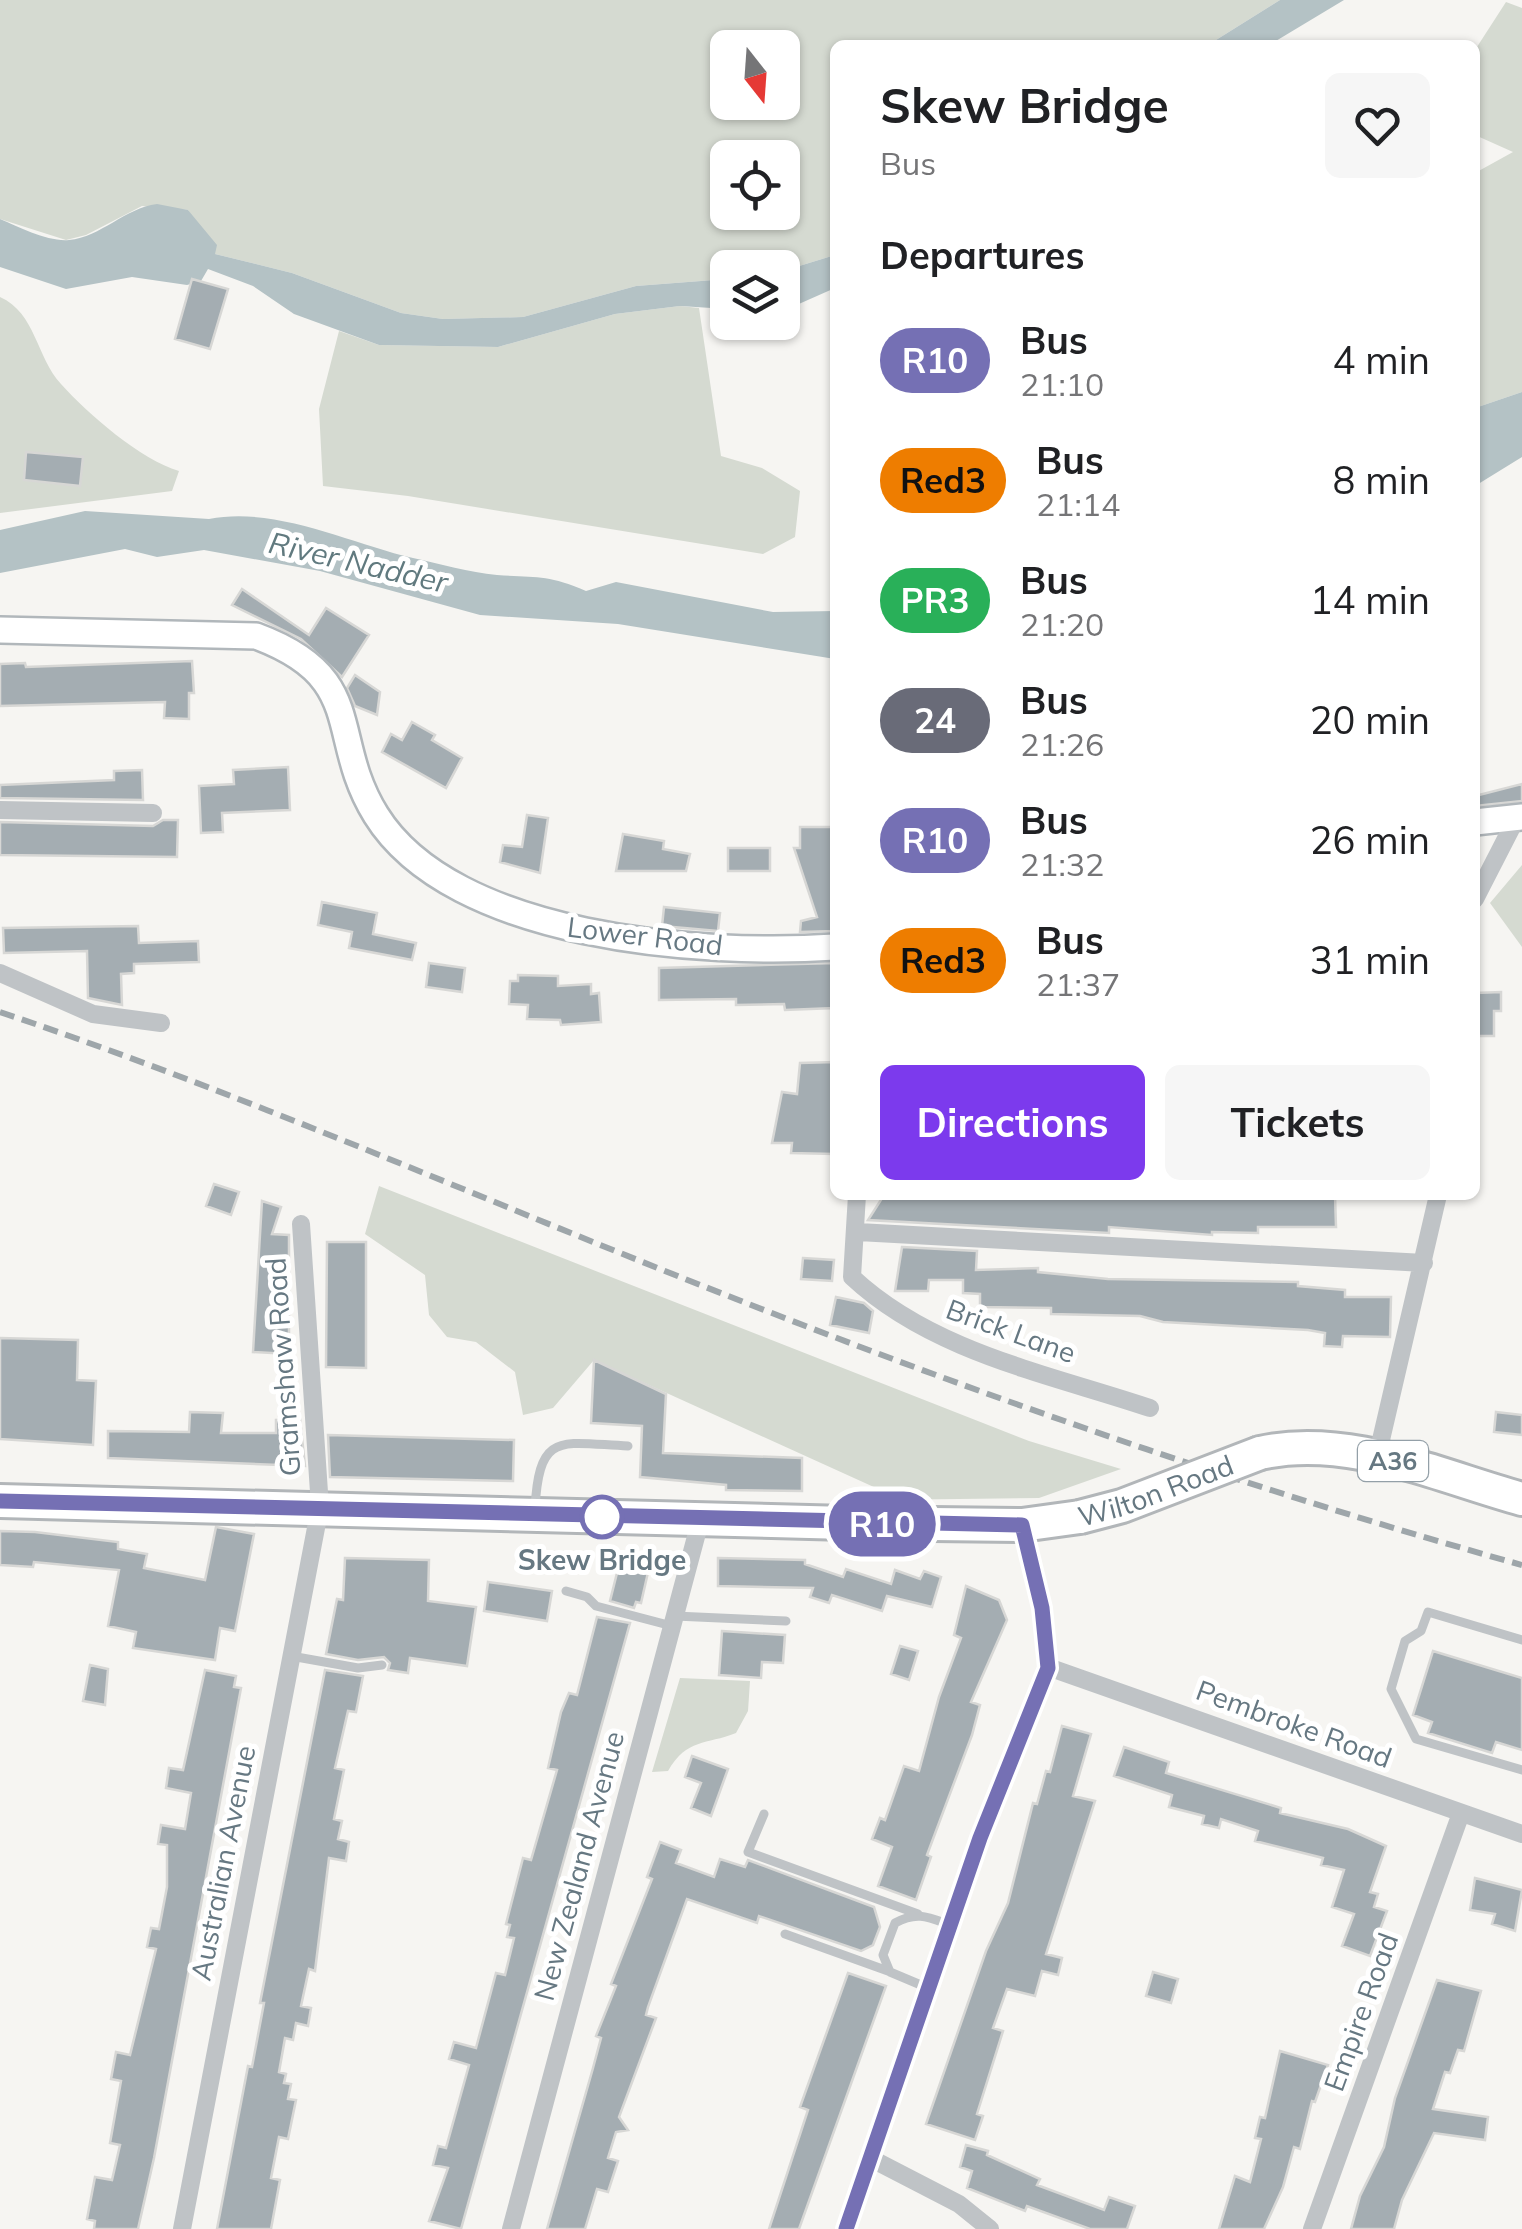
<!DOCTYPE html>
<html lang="en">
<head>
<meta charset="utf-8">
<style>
  :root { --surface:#fff; --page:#f6f6f6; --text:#202124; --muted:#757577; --accent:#7c3aed }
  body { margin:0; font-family:Mulish,sans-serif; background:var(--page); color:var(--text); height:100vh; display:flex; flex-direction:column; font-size:38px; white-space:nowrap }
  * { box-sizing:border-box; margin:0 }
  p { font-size:32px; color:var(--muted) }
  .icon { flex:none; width:55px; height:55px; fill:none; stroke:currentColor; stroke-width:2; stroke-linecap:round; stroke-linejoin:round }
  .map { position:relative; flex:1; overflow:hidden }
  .side { position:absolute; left:830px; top:40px; width:650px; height:1160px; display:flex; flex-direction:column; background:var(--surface); border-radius:15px; box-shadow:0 2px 8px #0004 }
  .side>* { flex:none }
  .badge { padding:0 20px; border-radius:32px; font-size:35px; line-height:65px }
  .needle { width:65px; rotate:163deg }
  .controls { position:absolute; left:710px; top:30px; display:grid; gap:20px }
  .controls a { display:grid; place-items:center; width:90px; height:90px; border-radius:15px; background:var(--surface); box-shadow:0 2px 8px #0004; font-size:50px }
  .map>.badge { position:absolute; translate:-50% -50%; box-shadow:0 0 0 5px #fff }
  h2 { padding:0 50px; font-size:38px; line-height:90px }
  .round { display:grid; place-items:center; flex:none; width:105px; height:105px; border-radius:15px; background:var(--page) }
  .head { display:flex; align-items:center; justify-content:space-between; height:170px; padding:0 50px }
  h1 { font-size:48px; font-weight:700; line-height:75px }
  .action { display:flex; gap:20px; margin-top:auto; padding:20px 50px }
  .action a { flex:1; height:115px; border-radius:15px; background:var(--accent); color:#fff; font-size:40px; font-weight:700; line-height:115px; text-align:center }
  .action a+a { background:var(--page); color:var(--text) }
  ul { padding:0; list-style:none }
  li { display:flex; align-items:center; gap:30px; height:120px; padding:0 50px }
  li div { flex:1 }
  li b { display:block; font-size:38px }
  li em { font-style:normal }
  li .badge { min-width:110px; font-weight:700; text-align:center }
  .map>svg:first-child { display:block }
  .green { fill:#d5dad1; fill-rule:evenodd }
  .water { fill:#b4c2c5 }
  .building { fill:#a4adb2; stroke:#d7d7d5; stroke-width:2.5 }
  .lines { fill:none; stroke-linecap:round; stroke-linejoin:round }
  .secondary-casing { stroke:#b1b7bb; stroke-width:30 }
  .highway-casing { stroke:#b2b6b9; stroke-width:38 }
  .lane { stroke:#bfc3c6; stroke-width:9 }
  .street { stroke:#bfc3c6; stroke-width:18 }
  .secondary { stroke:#fff; stroke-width:25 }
  .highway { stroke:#fff; stroke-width:32 }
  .rail { stroke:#9ea6aa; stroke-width:6; stroke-dasharray:15 8; stroke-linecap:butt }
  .highway-bridge-casing { stroke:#b2b6b9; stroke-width:38; stroke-linecap:butt }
  .highway-bridge { stroke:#fff; stroke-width:32 }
  .line-casing { stroke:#fff; stroke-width:22 }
  .line { stroke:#7570b4; stroke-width:15 }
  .stop-dot { fill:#fff; stroke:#7570b4; stroke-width:5 }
  .labels { text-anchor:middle; stroke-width:10; stroke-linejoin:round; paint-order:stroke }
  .shield { fill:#fff; stroke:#94a0a8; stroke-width:2.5 }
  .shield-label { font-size:25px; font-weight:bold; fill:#667882 }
  .street-label { font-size:28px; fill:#667882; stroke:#fff }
  .stop-label { font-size:28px; font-weight:bold; fill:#667882; stroke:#fff }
  .water-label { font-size:30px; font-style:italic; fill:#617a7f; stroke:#fff }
</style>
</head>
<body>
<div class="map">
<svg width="1522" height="2229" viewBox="0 0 1522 2229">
  <rect width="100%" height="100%" fill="#f6f5f2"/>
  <path class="green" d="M0,0H1280L1208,45H835V255L783,271L782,268H728L727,279L636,286L523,317L443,319L401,313L292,273L215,254L188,210L142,206L86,235L66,240L0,219ZM728,48H782V102H728ZM728,158H782V212H728Z
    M1506,2L1522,8V392L1475,408V173L1513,152L1475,135V50Z
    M0,297C36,313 36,357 61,384C88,414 141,460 179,471L172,491L0,513Z
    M680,306L699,308L721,456L762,468L800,491L795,537L763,554L408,496L323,486L319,409L339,331L379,345L498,347L615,314Z
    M1522,865V947L1490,903Z
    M379,1186L1029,1441L1121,1469L1039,1498L878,1500L876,1488L594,1360L553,1408L523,1415L515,1372L476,1342L447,1337L429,1315L425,1275L365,1234Z
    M680,1678L750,1681L748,1711L736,1733C706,1745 687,1738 668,1771L652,1772Z"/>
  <path class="water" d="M1280,0H1344L1269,45H1208Z
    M157,204L188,210L217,245L215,254L292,273L401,313L443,319L523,317L636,286L727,279V309L680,306L615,314L498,347L379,345L294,314L253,286L208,269L201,281L187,285L132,277L66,289L0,267V219C19,227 48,242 69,240C101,237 125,208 157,204Z
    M835,255V288L783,311V271Z
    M1522,392V457L1475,486V408Z
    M85,511L209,519C276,506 349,543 413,558C440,564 469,572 497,575C537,578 547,574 586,591L616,582L773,612L835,611V659L618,624L480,615L320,571L204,550L157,557L125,549L0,573V530Z"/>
  <path class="building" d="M192,279L228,289L210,349L175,339Z
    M26,452L83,457L80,486L24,480Z
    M242,589L309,635L326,608L369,635L342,677L301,639L232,605Z
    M192,661L194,693H189V719L164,718L165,702L0,706V664L25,663L26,667Z
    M355,675L380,692L377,715L355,706L347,688Z
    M412,722L435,735L432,740L462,758L446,788L382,752L391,734L402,740Z
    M288,767L290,810L222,813L223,832L201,833L199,786L234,784L233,770Z
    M142,770L143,800L0,798V785L114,780V771Z
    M1522,784V801L1475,806V796Z
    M527,815L548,818L540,873L500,862L503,845L522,847Z
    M163,820H178L177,857L0,855V822L153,826Z
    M800,827H835V931L800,932L801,921L817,917L794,848H800Z
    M623,834L664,841L663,849L690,854L686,871H616Z
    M728,848H770V871H728Z
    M322,902L377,913L373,934L416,943L412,960L349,948L352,932L318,925Z
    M664,907L720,913L718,931L662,926Z
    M138,926L139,943L198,941L199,962L134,964V973L121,974L122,1005L88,998L87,951L4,953L3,928Z
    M429,963L465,968L462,992L426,987Z
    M835,963V1008L785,1010L784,1004L736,1005V999L659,1000V968Z
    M518,975L558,976V986L591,984V994L599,993L601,1022L561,1025L560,1020L527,1019L528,1005L509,1004L510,981H518Z
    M1501,992V1011H1494V1036H1475V993Z
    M835,1062L834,1154L791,1153L792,1143H772L782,1092L797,1094L800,1063Z
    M214,1184L239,1192L231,1215L206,1206Z
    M884,1195H1335L1336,1227H1258V1233L1212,1232V1235L1109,1227V1233L868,1220Z
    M262,1201L281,1207L272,1234L289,1235V1354L253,1352Z
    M327,1242H366V1368L326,1367Z
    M902,1247L977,1251L976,1270L1038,1268V1272L1108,1279L1298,1282V1286L1345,1290V1297H1391L1390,1337L1343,1336L1342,1347L1324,1346L1325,1333L1308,1330L1163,1322L1140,1316L1051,1314V1308L980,1307V1294L963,1293V1280H929L928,1291H895Z
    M803,1258L834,1260L832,1281L801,1279Z
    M836,1297L864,1303L873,1311L869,1333L830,1325Z
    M0,1338L78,1340L77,1380L96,1381L93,1445L0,1439Z
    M594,1360L666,1394L663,1453L802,1458V1491L726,1490V1485L640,1477L642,1426L591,1423Z
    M190,1412L223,1413L221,1433H276V1420L300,1419L305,1466L108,1458V1431L189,1432Z
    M1496,1412L1522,1415V1435L1494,1432Z
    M328,1435L514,1440L513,1481L330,1477Z
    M216,1527L254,1534L235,1631L220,1628L215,1660L133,1648L136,1632L108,1626L119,1570L34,1562L33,1567L0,1565V1531L35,1532L118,1542V1549L147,1554L144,1568L205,1580Z
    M345,1558L429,1560L428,1601L476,1607L467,1666L410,1658L408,1673L388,1670L390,1663L384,1657L358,1660L326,1654L337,1599L343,1600Z
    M718,1558L805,1560V1564L843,1577L846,1569L891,1584L895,1570L920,1579L924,1571L941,1577L932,1607L887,1596L882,1611L832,1595L829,1603L810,1597L813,1588L718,1586Z
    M620,1561L649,1568L641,1603L636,1602L634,1608L610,1601Z
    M488,1582L552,1591L547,1621L484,1611Z
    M966,1586L999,1600L1007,1620L971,1702L980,1705L972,1735L927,1855L931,1857L916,1900L878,1886L892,1847L872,1839L880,1818L885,1820L904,1766L919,1771L939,1697L961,1638L954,1635Z
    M597,1617L630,1623L461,2229L429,2221L448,2168L433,2165L438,2146L446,2148L469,2065L449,2059L454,2042L476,2048L496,1973L505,1975L514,1938L507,1937L510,1925L506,1924L523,1858L531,1860L557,1770L548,1768L561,1712L569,1693L577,1695Z
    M722,1631L785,1635L783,1663L762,1662L761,1678L719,1675Z
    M900,1646L918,1651L909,1680L891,1674Z
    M1433,1651L1522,1678V1750L1496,1742L1492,1753L1428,1733L1432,1722L1413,1715Z
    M90,1665L108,1669L105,1705L83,1701Z
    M205,1670L236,1676L234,1687L241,1688L154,2158L138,2229H94L95,2221L87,2219L95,2177L112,2180L120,2145L110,2143L121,2081L111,2079L116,2052L130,2055L156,1949L147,1947L151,1928L159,1929L167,1887V1845L158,1844L161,1825L185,1829L191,1793L166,1788L169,1768L183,1770Z
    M325,1670L363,1676L356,1712L348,1711L335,1768L344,1770L334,1819L342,1821L338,1839L349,1842L346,1861L329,1858L315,1971L309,1969L301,2006L311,2008L308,2026L296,2023L293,2040L285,2038L279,2072L286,2074L284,2083L291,2084L288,2099L296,2100L288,2139L279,2137L271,2178L280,2180L271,2229H217L248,2066L252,2067L264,2003H260Z
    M1062,1726L1091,1734L1073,1796L1095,1801L1046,1954L1062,1958L1058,1975L1042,1971L1035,1996L1007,1989L993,2028L1003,2031L977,2114L983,2116L975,2140L926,2124L986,1951L1008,1903L1033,1803L1037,1804L1046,1771L1050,1772Z
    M1124,1747L1169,1762L1166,1773L1281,1808L1280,1813L1348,1829L1386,1846L1370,1892L1378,1894L1374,1907L1387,1911L1370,1956L1342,1946L1354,1914L1332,1907L1344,1870L1321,1865L1323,1858L1255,1841L1258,1831L1221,1819L1219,1828L1202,1824L1204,1816L1169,1807L1172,1795L1114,1776Z
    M692,1756L728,1769L711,1816L691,1808L701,1783L685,1777Z
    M660,1842L681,1850L676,1863L714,1877L720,1859L745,1867L748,1860L874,1907L880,1927L873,1945L861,1951L759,1916L757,1923L687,1899L648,2007L646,2015L656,2018L619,2117L628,2130L616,2132L608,2158L618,2161L608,2192L597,2189L585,2229H547L593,2068L601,2038L596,2036L616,1986L611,1984L652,1879L647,1877Z
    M1475,1878L1522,1890L1515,1931L1492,1924L1495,1914L1470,1910Z
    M1153,1972L1178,1979L1171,2003L1146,1996Z
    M848,1973L886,1986L799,2229H769L808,2110L800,2107Z
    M1437,1980L1481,1991L1464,2051L1458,2050L1450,2073L1445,2072L1433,2109L1488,2117L1485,2140L1434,2133L1402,2200L1394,2229H1351L1360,2196L1384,2147L1395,2098Z
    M1280,2051L1328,2065L1315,2102L1312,2101L1300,2149L1294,2147L1283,2187L1264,2229H1219L1235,2176L1250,2182L1261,2139L1255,2138L1260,2117L1265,2118Z
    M966,2145L988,2151L987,2155L1040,2179L1037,2185L1104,2210L1109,2197L1135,2206L1127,2229H1090L1027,2206L1025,2211L967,2188L972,2171L960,2167Z"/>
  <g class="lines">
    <defs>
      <path id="secondary" d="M0,630L256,636C369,678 327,736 376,815C453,939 704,956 835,947
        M1475,822L1522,817"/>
      <path id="highway" d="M1260,1453C1347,1433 1439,1476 1522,1499
        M0,1501L847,1523L1022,1525L1080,1517"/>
    </defs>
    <use href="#secondary" class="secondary-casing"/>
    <use href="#highway" class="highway-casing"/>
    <path class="lane" d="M535,1509C539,1430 561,1443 628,1446
      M566,1591L587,1597L596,1606L672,1626
      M675,1616L786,1621
      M1522,1640L1428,1612L1421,1631L1405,1641L1391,1689L1416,1739L1522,1770
      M291,1656L358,1668L382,1665
      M764,1814L748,1852L918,1914
      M785,1934L888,1971
      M928,1988L890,1972L883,1955L895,1923C917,1911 928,1917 950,1925"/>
    <path class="street" d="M0,810L153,813
      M1475,899L1516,819
      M0,973L93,1014L161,1023
      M857,1195L852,1277C932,1352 1049,1374 1150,1408
      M858,1232L1424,1263
      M1377,1457L1438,1195
      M1048,1667L1522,1834
      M870,2158L959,2204L990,2229
      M182,2229L320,1507L301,1224
      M511,2229L701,1518
      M846,2229L991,1810L1048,1667L1042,1608L1022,1525
      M1312,2229L1461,1813"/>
    <use href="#secondary" class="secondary"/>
    <use href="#highway" class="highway"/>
    <path class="rail" d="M0,1012C250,1096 490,1203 736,1299C993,1400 1256,1491 1522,1565"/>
    <defs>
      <g id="highway-bridge">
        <path id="s1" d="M1080,1517L1122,1506L1260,1453"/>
      </g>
    </defs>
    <use href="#highway-bridge" class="highway-bridge-casing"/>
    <use href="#highway-bridge" class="highway-bridge"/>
  </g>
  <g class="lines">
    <defs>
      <path id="line" d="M0,1501L1022,1525L1042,1608L1048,1668L980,1838L846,2229"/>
    </defs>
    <use href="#line" class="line-casing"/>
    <use href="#line" class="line"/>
  </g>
  <circle class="stop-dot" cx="602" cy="1517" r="20"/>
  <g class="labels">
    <rect class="shield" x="1358" y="1441" width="70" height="40" rx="8"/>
    <g class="shield-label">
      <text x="1393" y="1470">A36</text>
    </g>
    <g class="street-label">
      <text transform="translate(645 936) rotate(7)" y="10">Lower Road</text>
      <text transform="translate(1011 1331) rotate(20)" y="10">Brick Lane</text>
      <text transform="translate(283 1367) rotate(-94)" y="10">Gramshaw Road</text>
      <text dy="10" stroke="none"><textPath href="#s1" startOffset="80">Wilton Road</textPath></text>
      <text transform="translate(1294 1724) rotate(20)" y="10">Pembroke Road</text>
      <text transform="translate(223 1863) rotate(-79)" y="10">Australian Avenue</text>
      <text transform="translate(579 1866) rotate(-75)" y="10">New Zealand Avenue</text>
      <text transform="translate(1361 2012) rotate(-70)" y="10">Empire Road</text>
    </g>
    <g class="stop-label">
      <text x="602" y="1570">Skew Bridge</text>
    </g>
    <g class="water-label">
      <text transform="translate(358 563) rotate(13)" y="10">River Nadder</text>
    </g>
  </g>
</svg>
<div class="controls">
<a><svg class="needle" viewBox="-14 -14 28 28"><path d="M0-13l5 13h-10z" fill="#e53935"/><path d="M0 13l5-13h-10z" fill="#757577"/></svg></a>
<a><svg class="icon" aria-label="locate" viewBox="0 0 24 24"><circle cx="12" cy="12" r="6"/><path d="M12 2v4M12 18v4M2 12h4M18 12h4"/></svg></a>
<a><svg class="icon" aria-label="layers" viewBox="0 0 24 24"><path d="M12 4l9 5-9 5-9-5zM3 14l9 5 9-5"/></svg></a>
</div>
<b class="badge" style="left:882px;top:1524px;background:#7570b4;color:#fff">R10</b>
<section class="side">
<div class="head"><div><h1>Skew Bridge</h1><p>Bus</p></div><a class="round"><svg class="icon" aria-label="heart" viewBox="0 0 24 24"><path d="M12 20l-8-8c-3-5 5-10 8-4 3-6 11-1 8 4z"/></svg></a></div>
<h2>Departures</h2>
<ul>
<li><span class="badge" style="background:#7570b4;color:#fff">R10</span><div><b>Bus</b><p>21:10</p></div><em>4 min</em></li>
<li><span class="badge" style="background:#ee7d00;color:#111">Red3</span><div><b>Bus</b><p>21:14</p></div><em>8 min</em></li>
<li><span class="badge" style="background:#29b059;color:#fff">PR3</span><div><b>Bus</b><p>21:20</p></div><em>14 min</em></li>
<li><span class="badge" style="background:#696b78;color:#fff">24</span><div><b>Bus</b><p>21:26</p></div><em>20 min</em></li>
<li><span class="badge" style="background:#7570b4;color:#fff">R10</span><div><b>Bus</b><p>21:32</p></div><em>26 min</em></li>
<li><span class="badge" style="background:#ee7d00;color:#111">Red3</span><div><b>Bus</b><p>21:37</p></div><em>31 min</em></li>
</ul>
<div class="action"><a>Directions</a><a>Tickets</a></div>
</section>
</div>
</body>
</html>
